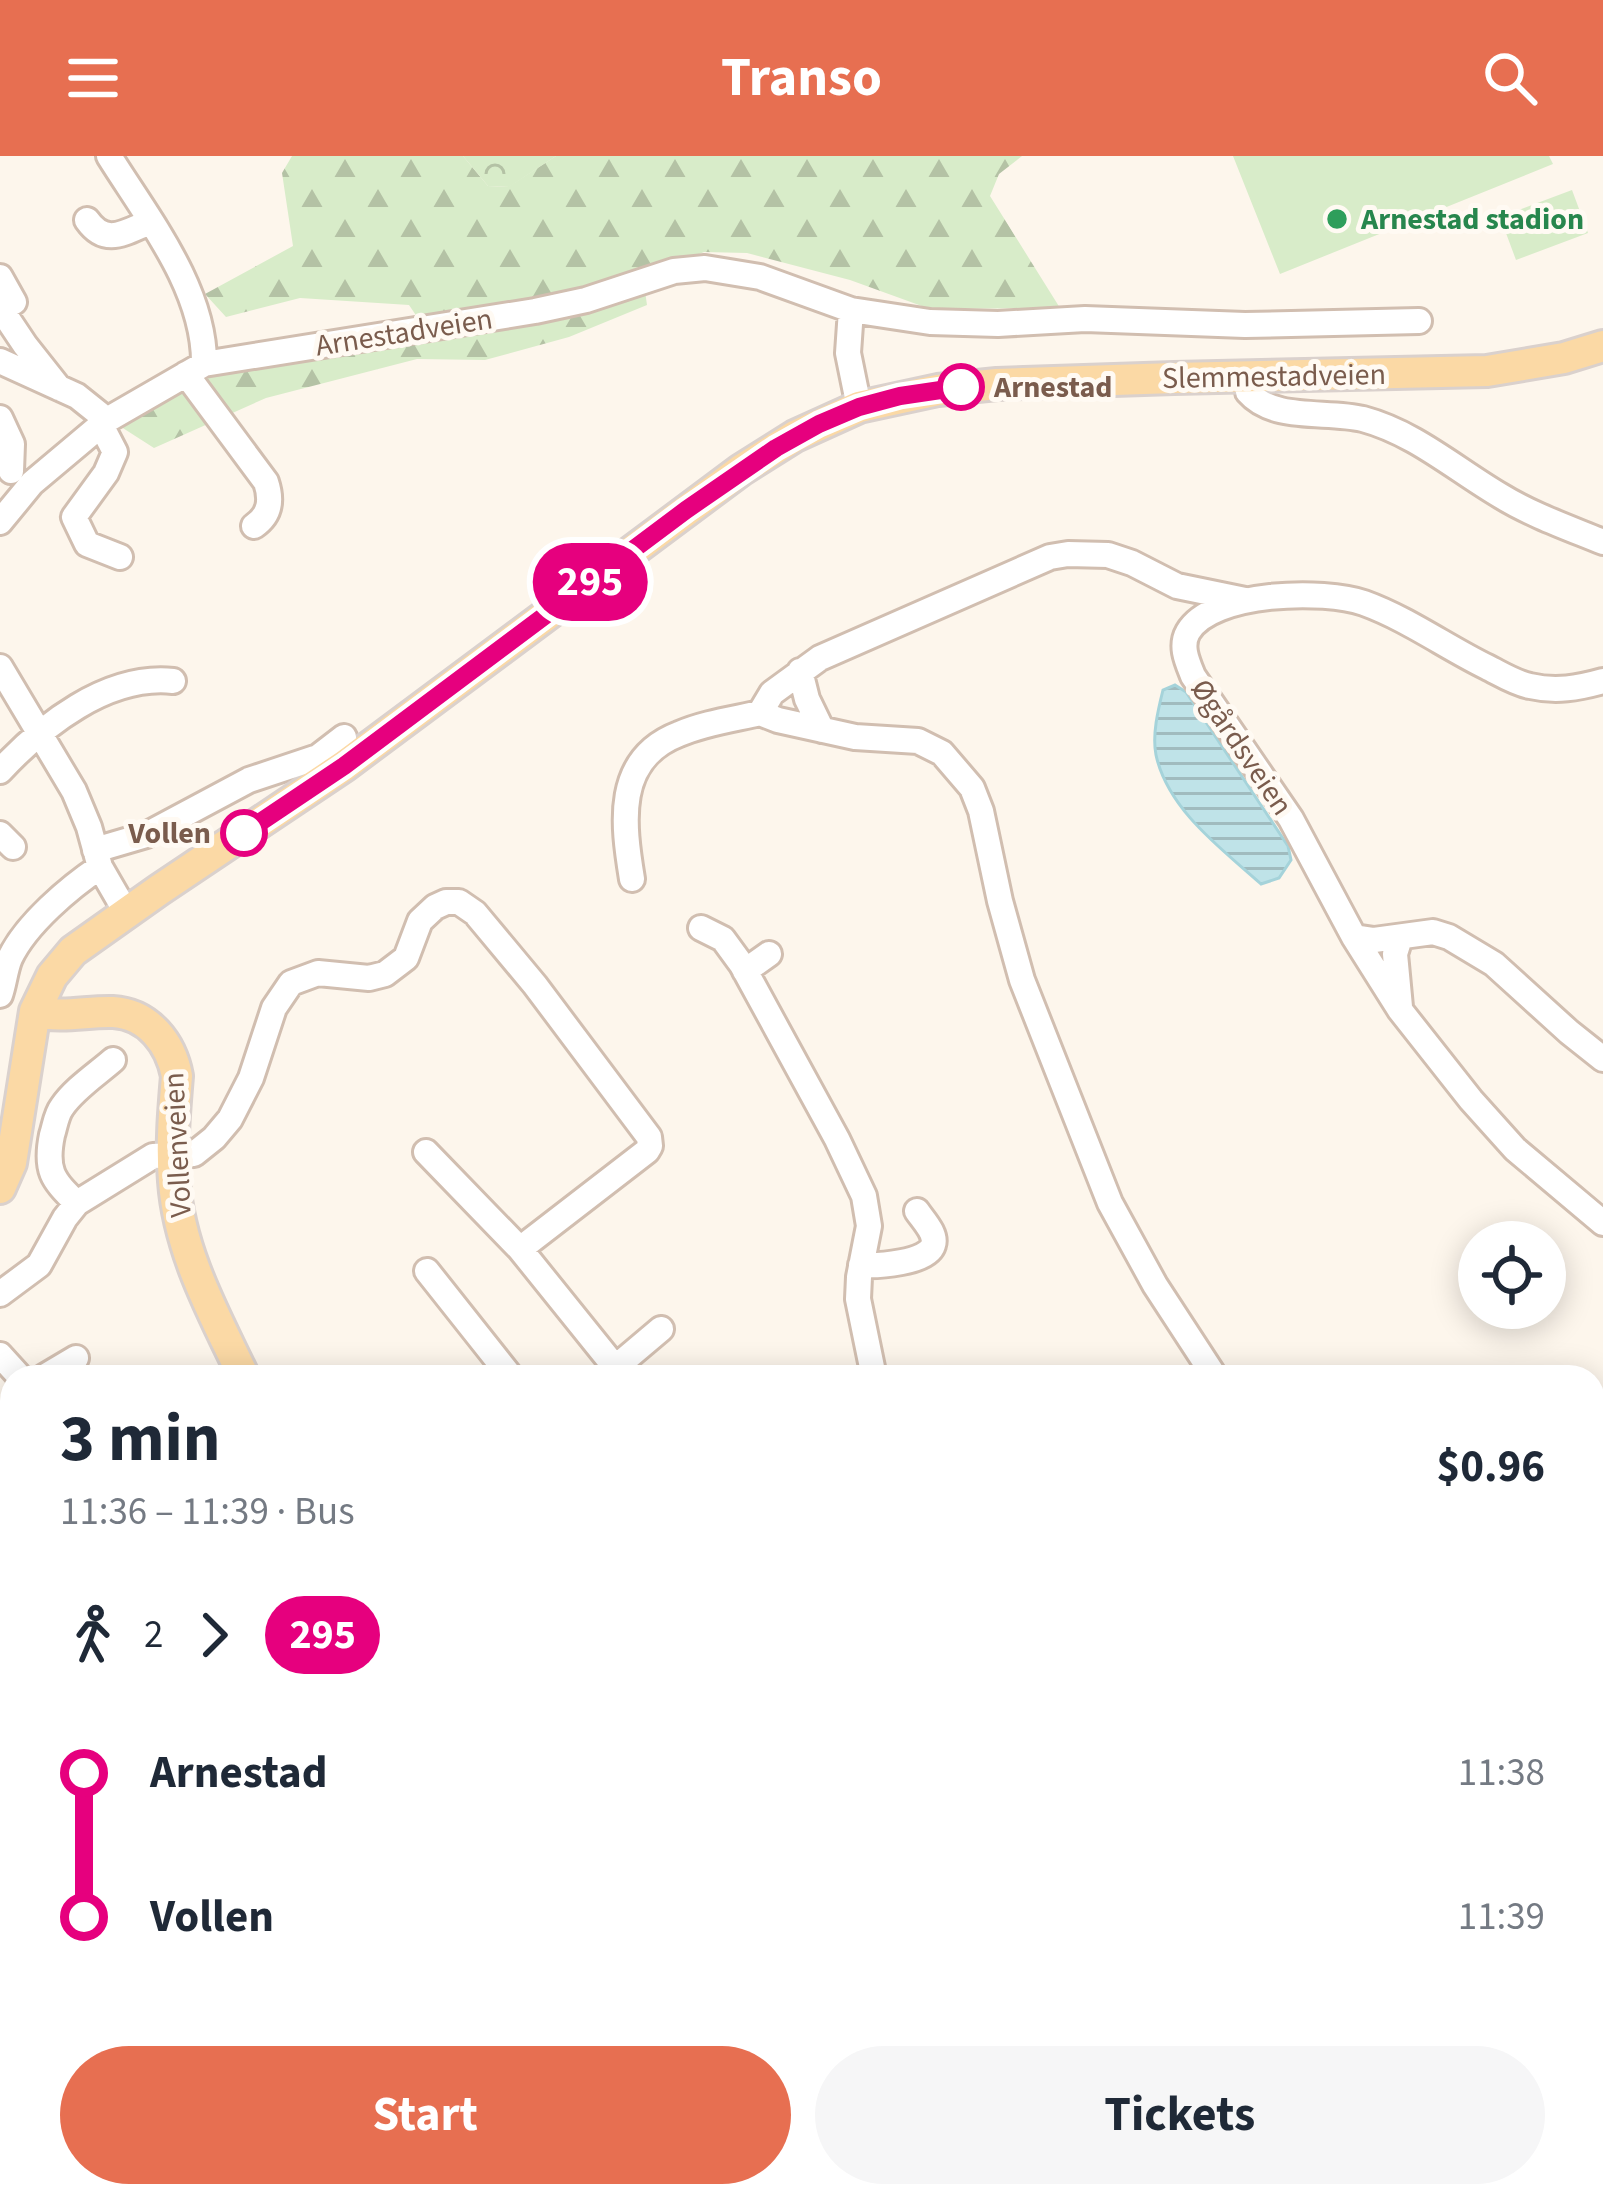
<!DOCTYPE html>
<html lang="en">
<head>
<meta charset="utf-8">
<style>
  :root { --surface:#fff; --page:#f6f6f7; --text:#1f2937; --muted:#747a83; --accent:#e76f51 }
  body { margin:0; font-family:"Source Sans 3",sans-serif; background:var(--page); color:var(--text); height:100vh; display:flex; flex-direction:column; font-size:45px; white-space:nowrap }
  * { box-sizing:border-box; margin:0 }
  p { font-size:39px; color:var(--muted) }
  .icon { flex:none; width:66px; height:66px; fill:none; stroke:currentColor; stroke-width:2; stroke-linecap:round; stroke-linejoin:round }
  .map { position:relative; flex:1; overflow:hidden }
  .side { position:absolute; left:0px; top:1209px; width:1605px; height:843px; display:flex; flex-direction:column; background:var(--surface); border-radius:36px 36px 0 0; box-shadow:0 6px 30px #0003 }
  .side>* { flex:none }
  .badge { padding:0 24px; border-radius:39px; font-size:42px; line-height:78px }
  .controls { position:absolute; left:1458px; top:1065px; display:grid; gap:24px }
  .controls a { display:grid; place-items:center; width:108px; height:108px; border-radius:50%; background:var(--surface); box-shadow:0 6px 30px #0003; font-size:60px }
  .map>.badge { position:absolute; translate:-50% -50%; box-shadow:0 0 0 6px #fff }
  .legs { display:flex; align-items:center; gap:18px; height:132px; padding:0 60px; font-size:39px }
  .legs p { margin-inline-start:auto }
  .head { display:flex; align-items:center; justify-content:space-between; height:204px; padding:0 60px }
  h1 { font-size:66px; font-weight:700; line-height:90px }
  .action { display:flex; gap:24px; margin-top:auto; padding:24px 60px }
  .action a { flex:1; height:138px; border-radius:72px; background:var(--accent); color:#fff; font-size:48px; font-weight:700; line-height:138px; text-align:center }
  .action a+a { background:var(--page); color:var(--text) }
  ul { padding:0 60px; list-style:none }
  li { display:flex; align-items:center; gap:42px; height:144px; font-size:45px }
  li i { display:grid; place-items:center; width:18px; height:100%; margin:0 15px; background:currentColor }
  li i::after { content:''; width:30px; height:30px; margin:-15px; border:9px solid; border-radius:50%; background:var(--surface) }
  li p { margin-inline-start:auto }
  li:first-child i { background:linear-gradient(#0000 50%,currentColor 0) }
  li:last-child i { background:linear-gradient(currentColor 50%,#0000 0) }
  header { display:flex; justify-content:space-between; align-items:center; height:156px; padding:0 60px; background:var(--accent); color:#fff; font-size:54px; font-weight:700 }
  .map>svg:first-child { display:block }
  .forest { fill:url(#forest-firs) }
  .park { fill:url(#park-crowns) }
  .pitch { fill:#d8ecc9 }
  .water { fill:url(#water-rules); stroke:#a5d3da; stroke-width:3 }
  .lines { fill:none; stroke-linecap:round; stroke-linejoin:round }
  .stream { stroke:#a5d3da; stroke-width:6 }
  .minor-casing { stroke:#d1beb0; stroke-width:30 }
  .major-casing { stroke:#dad1cd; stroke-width:36 }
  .minor { stroke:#fff; stroke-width:24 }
  .major { stroke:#fbd9a5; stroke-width:30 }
  .line-1-casing { stroke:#fff; stroke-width:27 }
  .line-1 { stroke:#e6007e; stroke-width:18 }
  .leisure-dot { fill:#2e9e5b; stroke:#fffaf3; stroke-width:4.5 }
  .stop-1-dot { fill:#fff; stroke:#e6007e; stroke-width:6 }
  .labels { text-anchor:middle; stroke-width:10; stroke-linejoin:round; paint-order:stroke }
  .leisure-label { font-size:30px; font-weight:bold; fill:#27864d; stroke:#fffaf3; text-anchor:start }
  .street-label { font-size:30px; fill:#7a5c4d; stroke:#fffaf3 }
  .stop-label { font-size:30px; font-weight:bold; fill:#7a5c4d; stroke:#fffaf3; text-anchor:start }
</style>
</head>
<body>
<header><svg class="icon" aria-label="menu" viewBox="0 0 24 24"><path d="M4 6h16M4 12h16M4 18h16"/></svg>Transo<svg class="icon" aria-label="search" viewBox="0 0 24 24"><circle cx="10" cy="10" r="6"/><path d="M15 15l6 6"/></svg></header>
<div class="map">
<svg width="1603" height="2050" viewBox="0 0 1603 2050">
  <defs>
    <pattern id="forest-firs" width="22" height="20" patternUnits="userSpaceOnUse" patternTransform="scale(3)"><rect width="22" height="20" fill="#d8ecc9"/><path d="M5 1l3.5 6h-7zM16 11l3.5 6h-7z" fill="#b4c2a5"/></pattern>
    <pattern id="park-crowns" width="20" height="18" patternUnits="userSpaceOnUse" patternTransform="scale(3)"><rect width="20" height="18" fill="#d8ecc9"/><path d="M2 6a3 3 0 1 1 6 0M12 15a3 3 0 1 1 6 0" fill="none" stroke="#b4c2a5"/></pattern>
    <pattern id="water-rules" width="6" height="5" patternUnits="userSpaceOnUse" patternTransform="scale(3)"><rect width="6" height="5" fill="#bfe3e8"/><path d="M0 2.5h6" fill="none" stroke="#a0bbbe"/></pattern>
  </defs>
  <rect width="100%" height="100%" fill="#fdf6ec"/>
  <path class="forest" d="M292,0H463L488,30L508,31L556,0H1022L999,18L990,40L1060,152L930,153L850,124L747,97L704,96L643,121L647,149L569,181L485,204L417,203L266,242L154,292L115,267L183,224L430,180L409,149L300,142L226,161L205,138L293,90L282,17Z"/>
  <path class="park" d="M463,0H556L509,31L488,30Z"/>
  <path class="pitch" d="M1233,0H1549L1553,8L1280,118Z
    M1572,34L1588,77L1516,104L1500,61Z
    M685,2040H823L834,2050H694Z"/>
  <path class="water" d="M1175,529L1186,536L1288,690L1291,704L1279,722L1261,728C1222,693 1168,654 1156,599C1152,579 1158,554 1163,534Z"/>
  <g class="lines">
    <path class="stream" d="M69,1215L87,1217L94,1221
      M652,2040L661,2050"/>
    <defs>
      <path id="minor" d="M109,0C147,61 205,133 204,208
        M87,64C106,91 125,76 150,66
        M0,121L14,146L1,153L25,189L59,232
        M851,154L848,197L859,251
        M0,205L77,240L107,264
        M186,218L266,326C272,344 270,359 254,370
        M1247,220L1248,236C1274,266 1327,254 1363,263C1415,277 1455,313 1501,340C1532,359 1569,372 1603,386
        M0,262L12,288L11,315
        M101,269L115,296L106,317L74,361L87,388L120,401
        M0,366L32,327L107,264L204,208L535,155L586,144L674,115L705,112L760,121L851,154L930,166L998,168L1085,163L1245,169L1419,165
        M0,511L74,635L89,671L100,711L126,756
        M800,515L807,543L822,574
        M1603,525C1578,532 1556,536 1530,530C1515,527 1501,518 1487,511C1446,491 1408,463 1364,447C1325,433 1212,435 1188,476C1180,490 1187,505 1193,520L1291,663L1354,781L1400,854L1471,944L1515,993L1603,1067
        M760,557L778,564L855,581L918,585L942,597L972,632L981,655L1000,745L1022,824L1110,1047L1155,1129L1215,1221
        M0,615C42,570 107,518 173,525
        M0,678L13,691
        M95,694L146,679L249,624L318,601L344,581
        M632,723C623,668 614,603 679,578C704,567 734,563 760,557L772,537L820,502L1050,401L1068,398L1108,399L1132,407L1177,430L1245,444
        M701,772L723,783L742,809L837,983L864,1040L869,1070L859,1121L858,1143L874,1221
        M1354,781L1374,784L1433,776L1449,781L1494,808L1569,876L1603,903
        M1400,782L1395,798L1400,851
        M745,815L769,798
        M0,839C4,828 5,814 10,802C26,768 70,731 100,711
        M426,996L520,1093L623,1221
        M77,1047C52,1025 45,1013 52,979C55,970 56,959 62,951C74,933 97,918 113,904
        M861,1109C877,1110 928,1107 933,1089C937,1078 923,1064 917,1055
        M427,1115L511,1221
        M0,1138L39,1109L65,1062L77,1047L153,1000L194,998L214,982L230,963L251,922L274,852L291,827L318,817L369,822L385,818L406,802L420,765L435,751L446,746H459L475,757L535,829L649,981L650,990L647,995L520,1093
        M0,1199L20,1221
        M616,1211L661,1173
        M44,1221L76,1202
        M1593,1644L1603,1652
        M1593,1836L1603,1848
        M79,2040L83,2050
        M291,2040L293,2050
        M1016,2040L1025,2050
        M1562,2040L1570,2050
        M1444,2050L1473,2040"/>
      <path id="major" d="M35,855C62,863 86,855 113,856C149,858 171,888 177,920C174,955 171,990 174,1025C179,1096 214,1158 244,1221
        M0,1032L11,1007L35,855L52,820L73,795L159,734L344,610L741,314L795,280L859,251L938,234L997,228L1174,222L1487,215L1564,202L1603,190
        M945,2040L957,2050"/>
    </defs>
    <use href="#minor" class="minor-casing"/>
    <use href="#major" class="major-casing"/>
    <use href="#minor" class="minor"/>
    <use href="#major" class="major"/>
  </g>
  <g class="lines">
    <defs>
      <path id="line-1" d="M244,677L344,610L686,354L776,292L819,268L859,251L900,240L961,231"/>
    </defs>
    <use href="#line-1" class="line-1-casing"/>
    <use href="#line-1" class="line-1"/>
  </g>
  <circle class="leisure-dot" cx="1337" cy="63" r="12"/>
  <g class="stop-1-dot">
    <circle cx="961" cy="231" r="21"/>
    <circle cx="244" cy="677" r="21"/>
  </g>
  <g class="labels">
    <g class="leisure-label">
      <text x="1361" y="73">Arnestad stadion</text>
    </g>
    <g class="street-label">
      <text transform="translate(404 176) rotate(-9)" y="10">Arnestadveien</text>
      <text transform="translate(1274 220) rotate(-1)" y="10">Slemmestadveien</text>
      <text transform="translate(1242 591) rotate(56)" y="10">Øgårdsveien</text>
      <text transform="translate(177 989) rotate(-93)" y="10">Vollenveien</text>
    </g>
    <g class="stop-label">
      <text x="994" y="241">Arnestad</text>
      <text x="211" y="687" text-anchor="end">Vollen</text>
    </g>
  </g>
</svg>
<div class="controls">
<a><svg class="icon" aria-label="locate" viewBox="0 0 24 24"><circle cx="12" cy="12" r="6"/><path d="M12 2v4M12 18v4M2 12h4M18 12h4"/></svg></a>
</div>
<b class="badge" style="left:590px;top:426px;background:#e6007e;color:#fff">295</b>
<section class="side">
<div class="head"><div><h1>3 min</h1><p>11:36 – 11:39 · Bus</p></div><b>$0.96</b></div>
<div class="legs"><svg class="icon" aria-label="walk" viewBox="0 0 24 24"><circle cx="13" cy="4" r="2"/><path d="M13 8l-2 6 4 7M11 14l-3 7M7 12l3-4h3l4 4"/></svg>2<svg class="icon" aria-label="forward" viewBox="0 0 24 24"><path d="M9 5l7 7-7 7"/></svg><b class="badge" style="background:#e6007e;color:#fff">295</b></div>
<ul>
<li><i style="color:#e6007e"></i><b>Arnestad</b><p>11:38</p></li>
<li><i style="color:#e6007e"></i><b>Vollen</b><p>11:39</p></li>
</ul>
<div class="action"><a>Start</a><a>Tickets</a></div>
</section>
</div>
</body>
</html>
